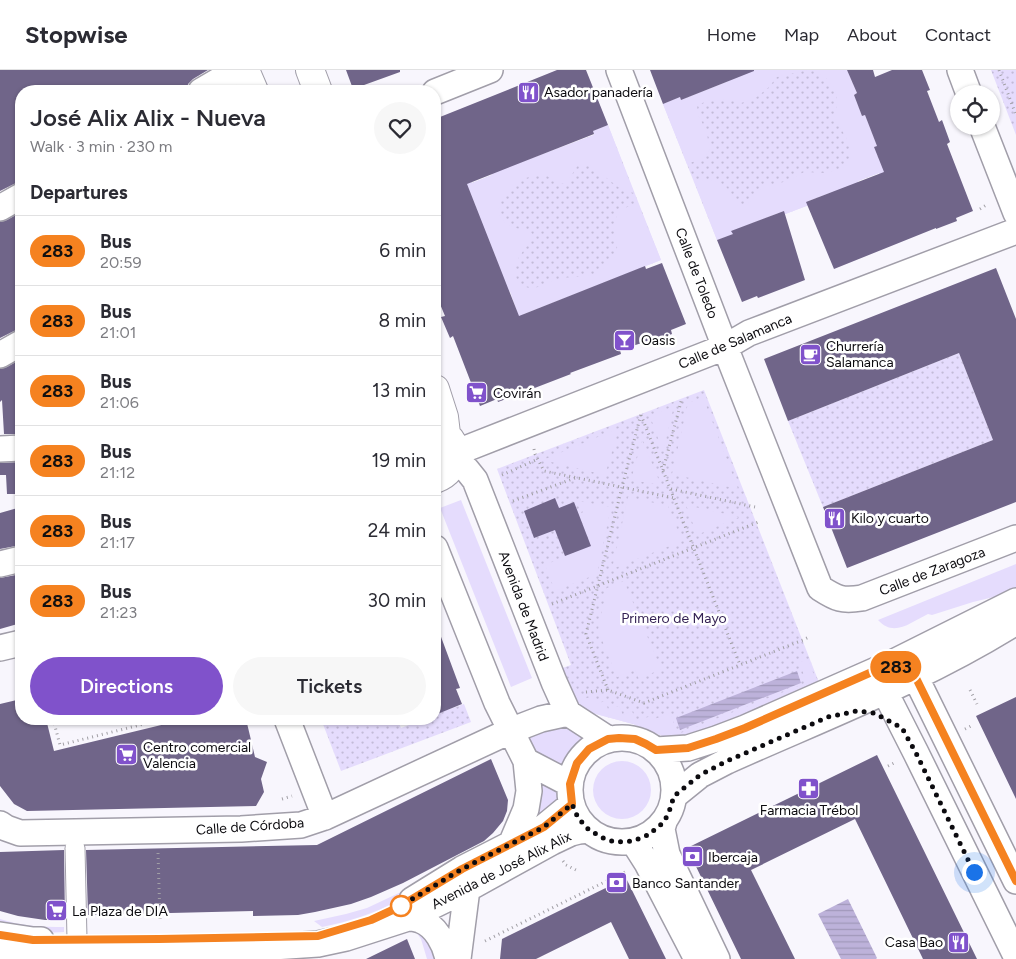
<!DOCTYPE html>
<html lang="en">
<head>
<meta charset="utf-8">
<style>
  :root { --surface:#fff; --page:#f7f7f7; --text:#2b2b33; --muted:#7c7c81; --line:#e1e1e2; --accent:#8052cb }
  body { margin:0; font-family:Figtree,sans-serif; background:var(--page); color:var(--text); height:100vh; display:flex; flex-direction:column; font-size:19px; white-space:nowrap }
  * { box-sizing:border-box; margin:0 }
  p { font-size:16px; color:var(--muted) }
  .icon { flex:none; width:28px; height:28px; fill:none; stroke:currentColor; stroke-width:2; stroke-linecap:round; stroke-linejoin:round }
  .map { position:relative; flex:1; overflow:hidden }
  .sheet { position:absolute; left:15px; top:15px; width:426px; height:640px; display:flex; flex-direction:column; background:var(--surface); border-radius:20px; box-shadow:0 1px 4px #0004 }
  .sheet>* { flex:none }
  .badge { padding:0 10px; border-radius:16px; font-size:18px; line-height:32px }
  .buttons { position:absolute; left:950px; top:15px; display:grid; gap:10px }
  .buttons a { display:grid; place-items:center; width:50px; height:50px; border-radius:50%; background:var(--surface); box-shadow:0 1px 4px #0004; font-size:25px }
  .you { position:absolute; width:25px; height:25px; margin:-12px; border:4px solid #fff; border-radius:50%; background:#1a73e8; box-shadow:0 0 0 8px #1a73e833 }
  .map>.badge { position:absolute; translate:-50% -50%; box-shadow:0 0 0 2px #fff }
  h2 { padding:0 15px; font-size:19px; line-height:45px }
  .round { display:grid; place-items:center; flex:none; width:52px; height:52px; border-radius:26px; background:var(--page) }
  .summary { display:flex; align-items:center; justify-content:space-between; height:85px; padding:0 15px }
  h1 { font-size:24px; font-weight:600; line-height:38px }
  .button { display:flex; gap:10px; margin-top:auto; padding:10px 15px }
  .button a { flex:1; height:58px; border-radius:30px; background:var(--accent); color:#fff; font-size:20px; font-weight:600; line-height:58px; text-align:center }
  .button a+a { background:var(--page); color:var(--text) }
  ul { padding:0; list-style:none }
  li { display:flex; align-items:center; gap:15px; height:70px; padding:0 15px; border-top:1px solid var(--line) }
  li div { flex:1 }
  li b { display:block; font-size:19px }
  li em { font-style:normal }
  li .badge { min-width:55px; font-weight:700; text-align:center }
  header { display:flex; align-items:center; gap:30px; box-sizing:border-box; height:70px; padding:0 25px; background:var(--surface); border-bottom:1px solid var(--line) }
  header strong { font-size:24px }
  nav { display:flex; gap:28px; margin-inline-start:auto; font-size:18px }
  .map>svg:first-child { display:block }
  .grass { fill:url(#grass-dots) }
  .garden { fill:#e5dcfd }
  .water { fill:url(#water-rules) }
  .building { fill:#706589 }
  .lines { fill:none; stroke-linecap:round; stroke-linejoin:round }
  .pedestrian-casing { stroke:#a19ea9; stroke-width:21 }
  .minor-casing { stroke:#a19ea9; stroke-width:28 }
  .tertiary-casing { stroke:#a19ea9; stroke-width:30 }
  .path { stroke:#a19fa5; stroke-width:3; stroke-dasharray:1 4; stroke-linecap:butt }
  .pedestrian { stroke:#fff; stroke-width:19 }
  .minor { stroke:#fff; stroke-width:25 }
  .tertiary { stroke:#fff; stroke-width:28 }
  .line-casing { stroke:#fff; stroke-width:11 }
  .line { stroke:#f58220; stroke-width:8 }
  .walk { stroke:#0c0b0f; stroke-width:5; stroke-dasharray:0 9 }
  .stop-dot { fill:#fff; stroke:#f58220; stroke-width:2.5 }
  .labels { text-anchor:middle; stroke-width:5; stroke-linejoin:round; paint-order:stroke }
  .poi-label { font-size:14px; fill:#0c0b0f; stroke:#fff; text-anchor:start }
  .street-label { font-size:14px; fill:#0c0b0f; stroke:#fff }
  .park-label { font-size:14px; fill:#352354; stroke:#fff }
</style>
</head>
<body>
<header>
<strong>Stopwise</strong>
<nav><a>Home</a><a>Map</a><a>About</a><a>Contact</a></nav>
</header>
<div class="map">
<svg width="1016" height="889" viewBox="0 0 1016 889">
  <defs>
    <pattern id="grass-dots" width="8" height="8" patternUnits="userSpaceOnUse" patternTransform="scale(1.25)"><rect width="8" height="8" fill="#e5dcfd"/><path d="M2 2h.1M6 6h.1" fill="none" stroke="#c3bbd8" stroke-width="1.8" stroke-linecap="round"/></pattern>
    <pattern id="water-rules" width="6" height="5" patternUnits="userSpaceOnUse" patternTransform="scale(1.25)"><rect width="6" height="5" fill="#bdb2da"/><path d="M0 2.5h6" fill="none" stroke="#a198ba"/></pattern>
  </defs>
  <rect width="100%" height="100%" fill="#f8f6fd"/>
  <path class="grass" d="M747,0H847L857,23L854,25L862,46L865,45L877,76L874,77L883,98L881,106L879,103L858,111L859,115L829,123L808,131L809,135L780,146L778,143L732,161L733,164L717,170L663,34L680,27L681,30L727,12Z
    M991,0H1016V65Z
    M608,55L661,190L523,244L517,241L510,221L506,222L494,191L497,190L489,170L486,171L474,140L477,139L469,119L470,110L472,113L492,105L491,102L522,92L594,65L593,61Z
    M959,283L993,370L823,437L788,351Z
    M704,320L820,615L670,669L633,654L585,641L557,600L571,595L497,399Z
    M464,634L471,652L341,701L321,649H397L401,658L422,650V649H435V638L441,642Z"/>
  <path class="garden" d="M747,0H807L777,7L768,18L754,29L741,33L730,29L705,32L697,35L698,45L706,60L710,79L704,88L687,94L663,34L680,27L681,30L727,12Z
    M813,0H847L857,23L854,25L862,46L865,45L877,76L874,77L882,98L888,104L881,106L879,103L858,111L859,115L829,123L808,131L809,135L780,146L778,143L732,161L733,164L717,170L694,111C717,108 729,112 736,135L746,136L763,116L773,115L790,110L804,102L826,103L839,99L850,94C851,83 850,73 844,64C841,58 836,53 835,47C834,42 838,36 837,31C836,15 827,6 813,0Z
    M608,55L634,123L622,120L591,96L578,95L566,114L556,113L546,105H536L526,108L512,116L501,127L498,144L506,154L519,159L530,161L533,165C532,170 530,172 527,176C516,190 511,198 519,214C523,215 527,218 530,218C540,219 550,210 559,209C571,206 583,208 594,204C599,202 605,197 609,193C630,174 601,162 621,141C625,137 633,135 638,133L661,190L524,244L517,250V241L510,221L506,222L494,191L497,190L489,170L486,171L474,140L477,139L469,120L463,112L470,110L472,113L492,105L491,102L522,92L594,65L593,61Z
    M703,327L738,419L672,404L688,333Z
    M674,336L663,382L650,346Z
    M619,358L605,405L543,390Z
    M642,370L661,415L631,410Z
    M628,427L668,436L682,471L612,499Z
    M461,430L532,608L511,617L440,438Z
    M578,431L611,437L597,504L555,521L545,495L591,475L579,445L583,442Z
    M686,435L739,447L697,465Z
    M1016,494V518L1002,525L973,532L932,545L928,544C911,552 894,568 878,550Z
    M624,511L661,599L639,609L635,600L617,607L598,560L607,518Z
    M808,589L818,616L688,668L670,669L633,654L585,641L574,635L564,619L575,615L581,630L593,626L596,634L605,631L608,639L619,636L623,645L632,641L636,651L651,646L652,650L670,643L678,664L806,613L800,592Z
    M558,655L565,657L585,668C585,676 573,689 566,695L551,692L535,683L525,666Z
    M593 720a29 29 0 1 1 58 0a29 29 0 1 1-58 0Z
    M541,713L560,723L562,727L544,749L540,744L531,737L537,715Z
    M418,814C412,823 407,825 397,831C371,845 350,851 322,857L314,851L346,844L367,838Z
    M0,849C21,856 42,857 64,857V862L45,863L0,858Z
    M416,862L425,866L438,889H427L421,869Z"/>
  <path class="water" d="M797,601L801,613L680,660L676,648Z
    M848,829L877,888L876,889H841L818,844Z"/>
  <path class="building" d="M0,0H208L193,9L188,14L187,21H21V112L14,114L0,121Z
    M346,0H400V2L353,19Z
    M557,0H586L608,55L593,61L594,64L467,114L519,246L645,196L646,199L662,193L686,254L671,260L672,264L652,272L651,270L620,280L621,284L570,303L571,304L498,332L497,329L480,336L453,266L450,268L441,247L445,246L435,222V49Z
    M650,0H754V1L681,30L680,27L663,34Z
    M847,0H873L875,7L892,0H922L930,20L927,21L939,52L942,50L950,72L947,74L973,141L956,148L957,151L936,159V158L834,199L806,132L884,102L874,77L877,76L865,45L862,46L854,25L857,23Z
    M784,141L805,210L758,228L757,226L742,232L717,170L733,164L731,161Z
    M21,142V259L14,261L0,268V152L7,150Z
    M996,198L1016,249V432L847,498L823,437L993,370L959,283L788,351L764,289Z
    M21,289V364H4L2,330L0,332V299L7,297Z
    M21,392V424H7L6,405H0V393Z
    M555,428L559,438L574,432L591,476L565,486L555,460L534,468L524,441Z
    M21,437V475L0,479V443Z
    M21,504V553L0,559V508Z
    M437,556L460,618L456,619L462,634L435,645V557Z
    M1016,627V729L976,646Z
    M21,629V649H46L54,681L186,649H246L255,687L267,692L261,709L264,722L256,736L27,741L14,734L0,716V634Z
    M877,685L977,889H923L855,749L751,800L795,889H741L687,778Z
    M491,689L508,730L507,741L503,751L493,763L484,771L403,813L371,827L351,834L315,842L298,845L253,846V841L88,845L86,780L317,775Z
    M64,780L65,850H45L18,846L0,841V782Z
    M626,808L666,889H629L611,852L536,889H500L502,869Z
    M407,869L415,889H366Z"/>
  <g class="lines">
    <defs>
      <path id="pedestrian" d="M75,778L77,869"/>
      <path id="minor" d="M619,0L725,277L820,518C837,529 842,531 862,528L1016,468
        M960,0L969,24
        M201,21L237,0
        M435,22L490,0
        M982,56L1016,143
        M0,138L21,126
        M0,285L21,273
        M0,379L21,378
        M455,383L725,277L749,263L1016,161
        M454,392L467,400L475,410L554,612L568,643L608,669
        M435,478L497,633L526,691L570,714
        M0,494L21,489
        M0,578L21,573
        M901,600L916,608L1016,811
        M888,606L885,622L916,683L1016,886
        M287,649L325,747
        M570 720a52 52 0 1 1 104 0a52 52 0 1 1-104 0Z
        M656,680L688,678L716,669L745,658L890,594L1016,531
        M674,726L700,705L727,691C825,647 925,609 1016,552
        M664,752L662,759L667,784L717,889
        M0,754L6,758L20,763L241,759L301,755L325,747L510,661L541,649L568,643
        M633,771L647,793L697,889
        M509,775L512,772L526,739L529,721L526,691
        M412,830L462,799L544,757L572,734
        M408,848C412,848 417,849 420,850C436,856 445,874 448,889
        M0,865L33,870H41
        M0,883L243,879L318,874L346,868L408,848L467,819L552,772L571,763L579,761L589,760
        M458,889L467,819L473,809"/>
      <path id="tertiary" d="M245,0L254,21
        M310,0L318,21
        M435,319L444,347L446,364
        M435,359C462,368 461,400 435,409"/>
    </defs>
    <use href="#pedestrian" class="pedestrian-casing"/>
    <use href="#minor" class="minor-casing"/>
    <use href="#tertiary" class="tertiary-casing"/>
    <path class="path" d="M999,0L1016,45
      M980,139L988,134
      M641,345L740,595
      M534,379L535,384L544,401L674,428
      M663,400L682,328
      M502,405L538,389
      M671,419L755,437
      M513,431L575,408
      M552,534L761,451
      M608,620L586,564L622,417L641,344
      M970,620L977,634
      M586,622L608,620L644,633L803,570L809,567
      M53,649L60,675L164,649
      M965,659L973,655
      M888,696L896,692
      M282,729L292,726
      M158,783L160,850
      M563,791L566,795L578,801
      M485,871L625,802"/>
    <use href="#pedestrian" class="pedestrian"/>
    <use href="#minor" class="minor"/>
    <use href="#tertiary" class="tertiary"/>
  </g>
  <g class="lines">
    <defs>
      <path id="line" d="M0,865L33,870L159,869L318,866L371,850L399,837L462,799L544,757L572,734L570,714L577,693L589,679L608,669L619,668L635,669L646,674L656,680L688,678L716,669L745,658L890,594L916,608L1016,811"/>
    </defs>
    <use href="#line" class="line-casing"/>
    <use href="#line" class="line"/>
    <path class="walk" d="M401,836L399,837L462,799L544,757L572,734L578,748L589,760L605,769L615,772L633,771L648,765L664,752L669,742L674,726L700,705L727,691L828,647L857,641L874,643L902,658L916,683L974,802"/>
  </g>
  <defs>
    <symbol id="restaurant-square" viewBox="-11 -11 22 22"><rect x="-9" y="-9" width="18" height="18" rx="4" fill="#8052cb" stroke="#fff"/><path d="M-5-6h1v4h1v-4h1v4h1v-4h1v5L-1.5 .5V6h-2V.5L-5-1ZM5-6V6H3V1.5H1.5Q1.5-4 5-6Z" fill="#fff"/></symbol>
    <symbol id="bar-square" viewBox="-11 -11 22 22"><rect x="-9" y="-9" width="18" height="18" rx="4" fill="#8052cb" stroke="#fff"/><path d="M-6-5H6L.8 .8V4.5H3.5V6h-7V4.5H-.8V.8Z" fill="#fff"/></symbol>
    <symbol id="cafe-square" viewBox="-11 -11 22 22"><rect x="-9" y="-9" width="18" height="18" rx="4" fill="#8052cb" stroke="#fff"/><path d="M-5.5-4.5H6V0H3Q3 3.5 0 3.5H-2.5Q-5.5 3.5-5.5 0ZM3-3.2v2h1.7v-2ZM-6 4.5H4V6H-6Z" fill="#fff"/></symbol>
    <symbol id="supermarket-square" viewBox="-11 -11 22 22"><rect x="-9" y="-9" width="18" height="18" rx="4" fill="#8052cb" stroke="#fff"/><path d="M-6-5.5h2.5l.6 2H6L4.5 2H-2.5L-4.4-4H-6ZM-1.5 3.2a1.3 1.3 0 1 0 .1 0ZM3 3.2a1.3 1.3 0 1 0 .1 0Z" fill="#fff"/></symbol>
    <symbol id="pharmacy-square" viewBox="-11 -11 22 22"><rect x="-9" y="-9" width="18" height="18" rx="4" fill="#8052cb" stroke="#fff"/><path d="M-2-6h4v4h4v4h-4v4h-4v-4h-4v-4h4Z" fill="#fff"/></symbol>
    <symbol id="bank-square" viewBox="-11 -11 22 22"><rect x="-9" y="-9" width="18" height="18" rx="4" fill="#8052cb" stroke="#fff"/><path d="M-6-4H6V4H-6ZM0-2.3a2.3 2.3 0 1 0 0 4.6a2.3 2.3 0 1 0 0-4.6Z" fill="#fff"/></symbol>
  </defs>
  <g fill-rule="evenodd">
    <use href="#restaurant-square" x="516" y="10" width="25" height="25"/>
    <use href="#bar-square" x="612" y="258" width="25" height="25"/>
    <use href="#cafe-square" x="798" y="272" width="25" height="25"/>
    <use href="#supermarket-square" x="464" y="310" width="25" height="25"/>
    <use href="#restaurant-square" x="822" y="436" width="25" height="25"/>
    <use href="#supermarket-square" x="114" y="672" width="25" height="25"/>
    <use href="#pharmacy-square" x="796" y="706" width="25" height="25"/>
    <use href="#bank-square" x="680" y="774" width="25" height="25"/>
    <use href="#bank-square" x="604" y="800" width="25" height="25"/>
    <use href="#supermarket-square" x="44" y="828" width="25" height="25"/>
    <use href="#restaurant-square" x="946" y="860" width="25" height="25"/>
  </g>
  <circle class="stop-dot" cx="401" cy="836" r="10"/>
  <g class="labels">
    <g class="poi-label">
      <text x="544" y="27">Asador panadería</text>
      <text x="641" y="275">Oasis</text>
      <text x="826" y="281">Churrería<tspan x="826" dy="16">Salamanca</tspan></text>
      <text x="493" y="328">Covirán</text>
      <text x="851" y="453">Kilo y cuarto</text>
      <text x="143" y="682">Centro comercial<tspan x="143" dy="16">Valencia</tspan></text>
      <text x="809" y="745" text-anchor="middle">Farmacia Trébol</text>
      <text x="708" y="792">Ibercaja</text>
      <text x="632" y="818">Banco Santander</text>
      <text x="72" y="846">La Plaza de DIA</text>
      <text x="943" y="877" text-anchor="end">Casa Bao</text>
    </g>
    <g class="street-label">
      <text transform="translate(697 203) rotate(69)" y="5">Calle de Toledo</text>
      <text transform="translate(735 271) rotate(-23)" y="5">Calle de Salamanca</text>
      <text transform="translate(932 501) rotate(-21)" y="5">Calle de Zaragoza</text>
      <text transform="translate(524 536) rotate(69)" y="5">Avenida de Madrid</text>
      <text transform="translate(250 756) rotate(-4)" y="5">Calle de Córdoba</text>
      <text transform="translate(501 800) rotate(-27)" y="5">Avenida de José Alix Alix</text>
    </g>
    <g class="park-label">
      <text x="674" y="553">Primero de Mayo</text>
    </g>
  </g>
</svg>
<div class="buttons">
<a><svg class="icon" aria-label="locate" viewBox="0 0 24 24"><circle cx="12" cy="12" r="6"/><path d="M12 2v4M12 18v4M2 12h4M18 12h4"/></svg></a>
</div>
<div class="you" style="left:974px;top:802px"></div>
<b class="badge" style="left:896px;top:597px;background:#f58220;color:#111">283</b>
<section class="sheet">
<div class="summary"><div><h1>José Alix Alix - Nueva</h1><p>Walk · 3 min · 230 m</p></div><a class="round"><svg class="icon" aria-label="heart" viewBox="0 0 24 24"><path d="M12 20l-8-8c-3-5 5-10 8-4 3-6 11-1 8 4z"/></svg></a></div>
<h2>Departures</h2>
<ul>
<li><span class="badge" style="background:#f58220;color:#111">283</span><div><b>Bus</b><p>20:59</p></div><em>6 min</em></li>
<li><span class="badge" style="background:#f58220;color:#111">283</span><div><b>Bus</b><p>21:01</p></div><em>8 min</em></li>
<li><span class="badge" style="background:#f58220;color:#111">283</span><div><b>Bus</b><p>21:06</p></div><em>13 min</em></li>
<li><span class="badge" style="background:#f58220;color:#111">283</span><div><b>Bus</b><p>21:12</p></div><em>19 min</em></li>
<li><span class="badge" style="background:#f58220;color:#111">283</span><div><b>Bus</b><p>21:17</p></div><em>24 min</em></li>
<li><span class="badge" style="background:#f58220;color:#111">283</span><div><b>Bus</b><p>21:23</p></div><em>30 min</em></li>
</ul>
<div class="button"><a>Directions</a><a>Tickets</a></div>
</section>
</div>
</body>
</html>
